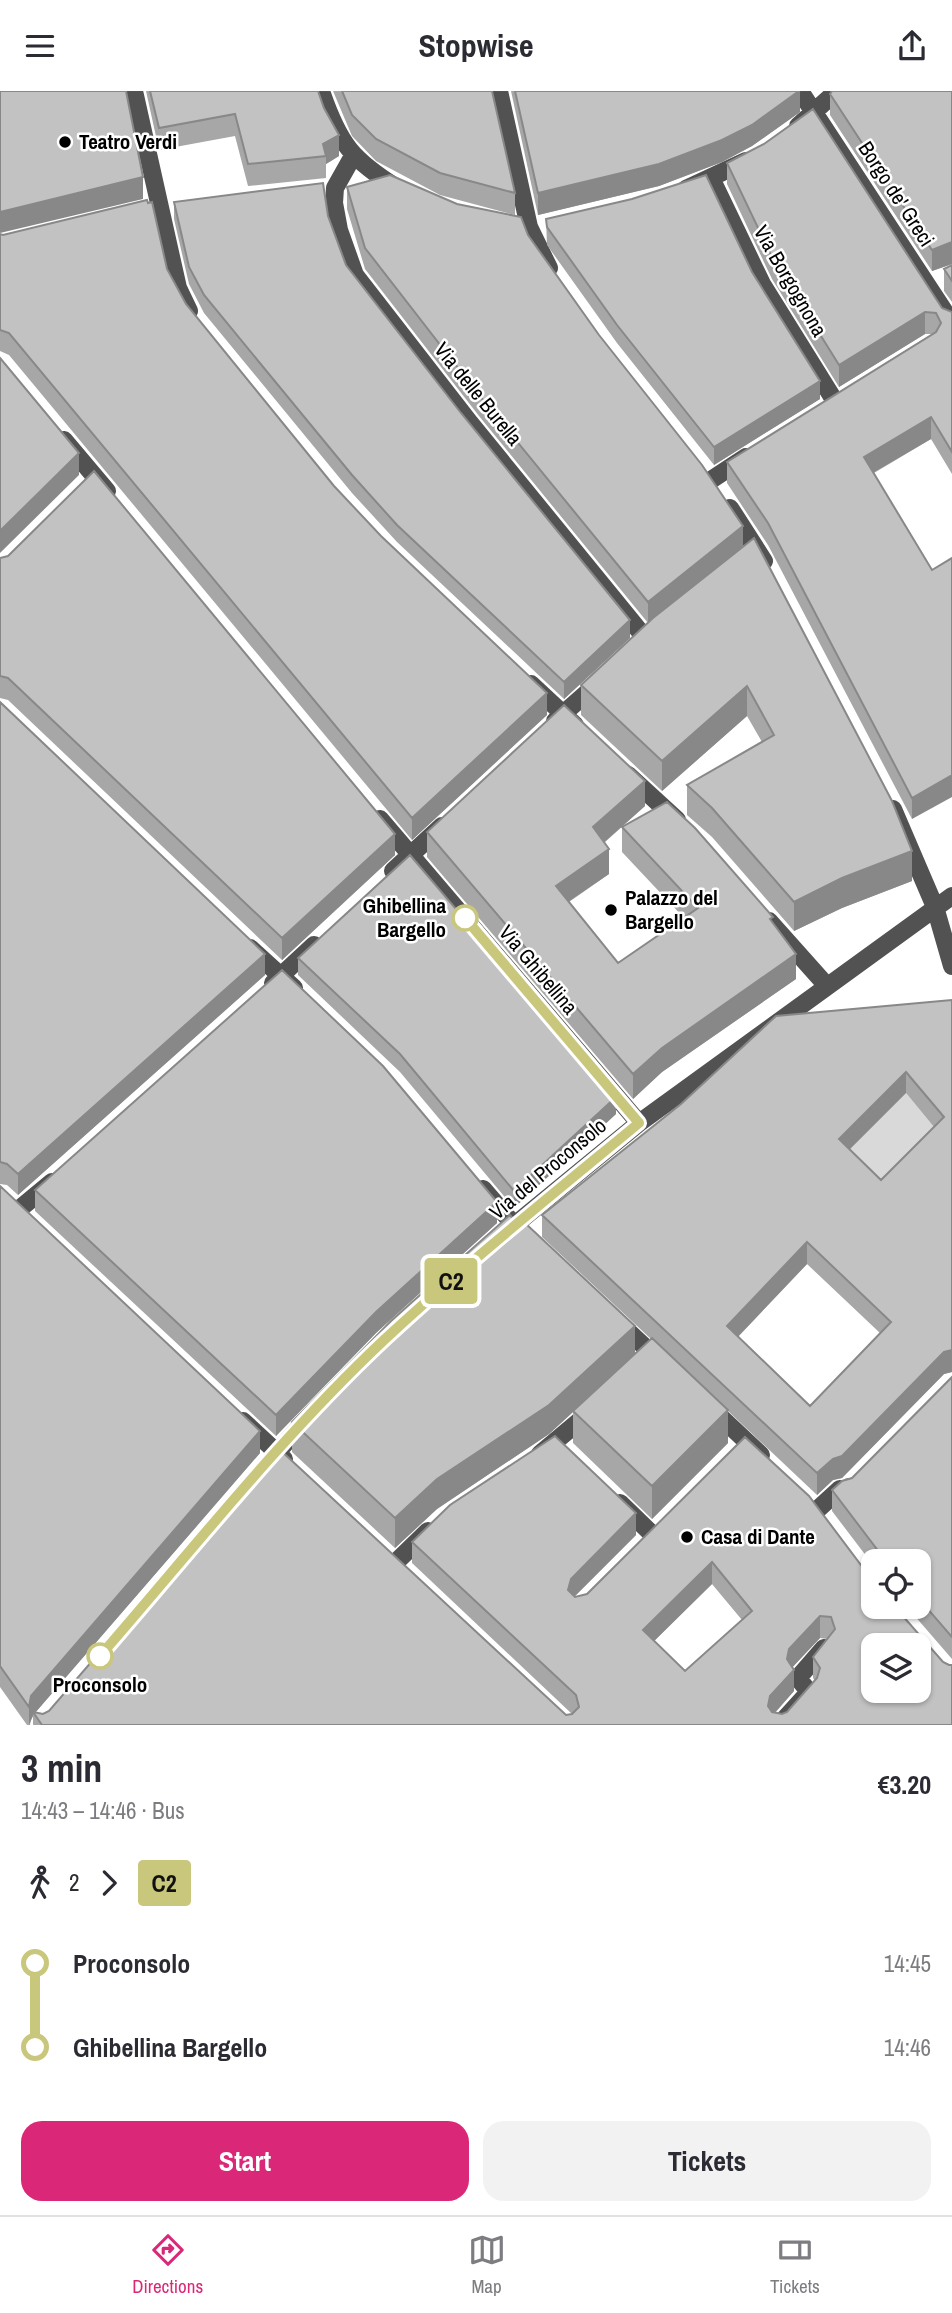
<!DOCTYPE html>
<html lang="en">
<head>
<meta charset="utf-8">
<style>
  :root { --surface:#fff; --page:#f2f2f3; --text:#2b2b33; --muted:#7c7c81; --line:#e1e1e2; --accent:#db2777 }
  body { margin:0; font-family:"Archivo Narrow",sans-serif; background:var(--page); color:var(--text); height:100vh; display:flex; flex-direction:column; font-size:26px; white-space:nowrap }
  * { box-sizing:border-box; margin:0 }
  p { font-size:23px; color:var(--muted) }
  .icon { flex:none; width:38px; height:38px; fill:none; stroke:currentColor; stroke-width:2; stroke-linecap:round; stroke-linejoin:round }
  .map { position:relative; height:1634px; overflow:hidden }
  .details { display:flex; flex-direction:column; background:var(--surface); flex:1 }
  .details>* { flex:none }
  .badge { padding:0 14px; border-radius:5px; font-size:24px; line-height:46px }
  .controls { position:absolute; left:861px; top:1458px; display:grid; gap:14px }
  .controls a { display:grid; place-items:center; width:70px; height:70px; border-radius:14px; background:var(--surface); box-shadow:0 2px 5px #0004; font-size:35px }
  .map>.badge { position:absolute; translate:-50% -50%; box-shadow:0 0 0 4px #fff }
  .legs { display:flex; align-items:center; gap:10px; height:77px; padding:0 21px; font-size:23px }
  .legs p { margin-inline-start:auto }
  .summary { display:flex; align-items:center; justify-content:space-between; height:119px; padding:0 21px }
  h1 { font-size:38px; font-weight:800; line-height:52px }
  .primary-button { display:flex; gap:14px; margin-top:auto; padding:14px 21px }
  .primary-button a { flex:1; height:80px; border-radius:21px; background:var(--accent); color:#fff; font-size:28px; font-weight:800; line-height:80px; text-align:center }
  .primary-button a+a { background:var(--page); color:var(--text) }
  ul { padding:0 21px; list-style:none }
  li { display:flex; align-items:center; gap:24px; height:84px; font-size:26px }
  li i { display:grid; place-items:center; width:10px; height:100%; margin:0 9px; background:currentColor }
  li i::after { content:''; width:18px; height:18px; margin:-9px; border:5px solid; border-radius:50%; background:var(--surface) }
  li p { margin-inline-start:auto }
  li:first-child i { background:linear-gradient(#0000 50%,currentColor 0) }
  li:last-child i { background:linear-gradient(currentColor 50%,#0000 0) }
  header { display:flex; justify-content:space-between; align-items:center; height:91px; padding:0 21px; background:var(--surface); font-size:32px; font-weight:800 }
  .menu { display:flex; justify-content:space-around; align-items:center; height:98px; border-top:2px solid var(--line); background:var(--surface); font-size:19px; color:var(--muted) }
  .menu a { display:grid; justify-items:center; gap:4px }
  .menu .current { color:var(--accent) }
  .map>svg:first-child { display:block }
  .green { fill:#d9d9d9 }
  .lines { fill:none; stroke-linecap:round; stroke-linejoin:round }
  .minor { stroke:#525252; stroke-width:18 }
  .wall { fill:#a7a7a7; fill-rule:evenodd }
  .shaded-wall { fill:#888 }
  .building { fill:#c2c2c2; stroke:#888; stroke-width:2; fill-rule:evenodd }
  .line-1-casing { stroke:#fff; stroke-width:16 }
  .line-1 { stroke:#c9c77c; stroke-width:10 }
  .poi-dot { fill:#000; stroke:#fff; stroke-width:2.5 }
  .stop-1-dot { fill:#fff; stroke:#c9c77c; stroke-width:3.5 }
  .labels { text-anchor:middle; stroke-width:5; stroke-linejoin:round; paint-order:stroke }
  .poi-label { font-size:21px; font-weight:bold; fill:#000; stroke:#fff; text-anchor:start }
  .street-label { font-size:21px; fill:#000; stroke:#fff }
  .stop-label { font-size:21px; font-weight:bold; fill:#000; stroke:#fff; text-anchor:end }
</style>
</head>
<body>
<header><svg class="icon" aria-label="menu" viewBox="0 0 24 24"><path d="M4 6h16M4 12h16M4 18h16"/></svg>Stopwise<svg class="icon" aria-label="share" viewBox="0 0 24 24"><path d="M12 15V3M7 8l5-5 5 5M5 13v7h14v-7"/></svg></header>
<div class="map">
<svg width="952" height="1634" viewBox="0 0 952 1634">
  <rect width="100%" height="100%" fill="#fff"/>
  <path class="green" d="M906,1002L944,1048L881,1111L839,1069Z"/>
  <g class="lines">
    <path class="minor" d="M134,0L178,197L189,220
      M321,0C339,53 352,69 399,98
      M499,0L529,136L549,177
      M800,0L952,232
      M798,35L837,0
      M353,65L335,97L334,112L339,139L355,184L470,332L646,548
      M711,87L762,193L836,312
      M686,98L746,70
      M64,349L107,400
      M711,389L746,366
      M730,417L764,470
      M531,593L575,634
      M555,630L597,593
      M628,684L677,729
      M893,718L935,816L952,875
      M380,728L639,1032
      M393,780L442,735
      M769,830L827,895
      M250,857L294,897
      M273,892L314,854
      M483,1098L522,1143
      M17,1120L52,1091
      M506,1141L639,1032L952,805
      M617,1230L661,1271
      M712,1318L761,1364
      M243,1330L284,1368
      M540,1363L589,1322
      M265,1375L307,1328
      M620,1412L653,1444
      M817,1419L840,1398L844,1401L849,1396
      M394,1473L428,1440
      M779,1634L809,1601L798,1587L824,1557"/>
  </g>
  <path class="wall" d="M146,0H318L339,65L326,73V87L248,95L235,45L159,59Z
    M333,0H492L515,102V124L440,104L376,70L352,45Z
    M511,0H800V21L752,55L722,71L659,95L538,124Z
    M952,0V173L932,180L830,24V3Z
    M727,72L942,217L952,221V383L931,348L874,382L932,479L912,728L768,454L727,392V371L932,243H925L839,296L772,188L727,93Z
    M347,96L528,144L743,456L912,790L842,817L794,840L712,746L687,724V694L762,651L747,625L662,700L581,624V594L648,532L479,325L365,178L347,118Z
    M174,111L328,125L346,174L630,547L564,608L397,451L352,402L204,222L189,193L174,128Z
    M546,128L752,181L820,308L714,374L617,252L547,154Z
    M0,143L167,178L186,213L334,395L547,624L412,749L9,264L0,260Z
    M952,174V211L944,200V178Z
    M0,467L395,764L282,869L8,609L0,607Z
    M0,611L265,884L18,1104L7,1094L0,1093Z
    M645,715L604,752L609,783L569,811L618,872L684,827L622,761V736L773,832L796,888L662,981L633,1008L427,766V741Z
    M298,867L616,1023L514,1117L400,981L298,884Z
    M952,909V1281L944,1283L842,1387L833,1389L817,1404L728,1320V1352L652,1428L573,1352V1321L549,1343L437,1418L395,1457L292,1361V1331L635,1263L651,1248L542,1146V1124ZM906,1002L934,1036L881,1089L850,1058ZM807,1173L880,1242L810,1315L738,1246Z
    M0,1095L260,1362L35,1622L43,1623L566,1624L572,1623L412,1472V1451L636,1444L575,1505V1506L587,1503L745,1346L864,1478L869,1482L952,1634H33V1625L31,1627L30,1634H27L0,1596ZM712,1493L742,1529L685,1580L654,1550ZM820,1547L827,1548L813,1566V1587L815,1590L787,1621L782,1623L775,1622L794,1600L792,1576Z
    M35,1099L497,1132L376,1242L276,1345L35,1120Z
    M952,1286V1568L907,1516H919V1470H873V1474L832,1420V1399L852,1387Z"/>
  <path class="shaded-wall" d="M800,0V21L752,55L722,71L659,95L538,124V102Z
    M339,44V65L326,73V65L323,53Z
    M143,86V108L0,142V121Z
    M952,151V173L932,180V159Z
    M925,221V243L839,296V274Z
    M820,290V308L714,374V356Z
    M931,326V348L864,387V366Z
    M79,362V384L0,462V440Z
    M743,435V457L648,532V511Z
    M630,529V547L564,608V591Z
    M747,595V625L662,700V670Z
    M547,602V624L412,749V727Z
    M952,684V706L912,728V707Z
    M645,690V715L593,761V736Z
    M395,743V764L282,869V847Z
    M609,758V783L556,819V795Z
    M912,760V790L842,817L794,840V811L842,787Z
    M265,863V884L18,1104V1083Z
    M796,863V888L662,981L633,1008V983L662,957Z
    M906,981V1002L839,1069V1048Z
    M616,1006V1023L514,1117V1100Z
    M497,1111V1132L376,1242L276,1345V1324L376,1221Z
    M807,1151V1173L727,1257V1235Z
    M635,1235V1264L549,1343L437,1418L395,1457V1427L437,1388Z
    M952,1259V1281L944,1283L842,1387L833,1389L817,1404V1382L944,1261Z
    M728,1319V1352L652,1428V1395Z
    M260,1340V1362L34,1623L33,1621V1625L29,1634V1616L31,1605Z
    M636,1422V1444L571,1509L568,1499L571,1488Z
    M712,1471V1493L643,1561V1539Z
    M820,1525V1547L789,1580L794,1579V1600L770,1627L768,1615L770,1605L787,1568L789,1558Z"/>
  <path class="building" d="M0,0H126L143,86L0,121Z
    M150,0H318L324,17L339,44L323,53L326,65L248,73L235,23L159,37Z
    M342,0H492L515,102L440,82L376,48L352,24Z
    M515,0H799L752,34L722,49L659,73L538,102Z
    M832,0H952V151L932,159L830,3Z
    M813,18L942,217L952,221V361L931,326L864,366L932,479L952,467V684L912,707L768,432L727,371L936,241L941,232L936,222L925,221L839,274L772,166L727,72L764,53Z
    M390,84L457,113L521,126L528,144L599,244L702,374L743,435L648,511L479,304L365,157L347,96Z
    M706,84L752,181L820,290L714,356L617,234L547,136L546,128L632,108Z
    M323,92L328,125L346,174L461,322L630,529L564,591L397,434L352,384L204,204L189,176L174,111Z
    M147,109L148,112L152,111L167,178L186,213L334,395L381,445L547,602L412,727L9,242L0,239V143L3,144Z
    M952,174V190L944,178Z
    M0,267L79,362L0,440Z
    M94,380L395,743L282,847L8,587L0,585V467L8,465Z
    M754,447L892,710L912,760L842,787L794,811L712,717L687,694L774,644L747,595L662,670L581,594L653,527Z
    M0,611L265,863L18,1083L7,1073L0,1071Z
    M564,614L645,690L593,736L609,758L556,795L618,872L698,817L622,736L667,711L695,737L773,826L770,828L796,863L662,957L633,983L427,741Z
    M410,764L616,1006L514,1100L400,963L298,867Z
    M282,879L383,975L497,1111L376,1221L276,1324L35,1099Z
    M952,909V1259L944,1261L842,1365L833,1368L817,1382L542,1124L681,1013L776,925ZM906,981L944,1026L881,1089L839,1048ZM807,1151L891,1231L810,1315L727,1235Z
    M0,1095L260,1340L31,1605L29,1616L0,1575Z
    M510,1124L519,1135L524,1131L635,1235L549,1314L437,1388L395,1427L292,1331L392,1229Z
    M652,1247L728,1319L652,1395L573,1320Z
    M952,1286V1546L919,1508V1470H883L882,1465L832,1399L842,1390L852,1387Z
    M555,1345L636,1422L571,1488L568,1499L575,1506L587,1503L745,1346L809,1405L864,1478L869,1482H873V1516H895L943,1571L949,1574H952V1634H42L33,1621L43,1623L49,1620L277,1356L566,1624L572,1623L579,1616L576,1604L412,1451L450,1414ZM712,1471L752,1520L685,1580L643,1539ZM820,1525L831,1526L835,1538L813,1566L820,1577L817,1587L787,1621L782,1623L772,1621L768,1615L770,1605L794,1579L787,1568L789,1558ZM873,1554H919V1600H873Z"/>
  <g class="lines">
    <defs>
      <path id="line-1" d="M100,1565C193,1458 281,1346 384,1249C466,1173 553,1103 639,1032L465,827"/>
    </defs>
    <use href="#line-1" class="line-1-casing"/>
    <use href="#line-1" class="line-1"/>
  </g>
  <g class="poi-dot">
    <circle cx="65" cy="51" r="7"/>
    <circle cx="611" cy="819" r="7"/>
    <circle cx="687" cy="1446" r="7"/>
  </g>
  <g class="stop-1-dot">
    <circle cx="465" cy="827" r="12"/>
    <circle cx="100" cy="1565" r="12"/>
  </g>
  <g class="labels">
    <g class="poi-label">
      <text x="79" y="58">Teatro Verdi</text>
      <text x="625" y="814">Palazzo del<tspan x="625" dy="24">Bargello</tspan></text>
      <text x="701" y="1453">Casa di Dante</text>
    </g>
    <g class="street-label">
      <text transform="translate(896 103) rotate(57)" y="7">Borgo de' Greci</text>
      <text transform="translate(790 190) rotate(60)" y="7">Via Borgognona</text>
      <text transform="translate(478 303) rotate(51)" y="7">Via delle Burella</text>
      <text transform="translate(538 879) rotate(50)" y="7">Via Ghibellina</text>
      <text transform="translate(548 1078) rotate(-40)" y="7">Via del Proconsolo</text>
    </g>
    <g class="stop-label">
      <text x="446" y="822">Ghibellina<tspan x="446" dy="24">Bargello</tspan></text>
      <text x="100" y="1601" text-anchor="middle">Proconsolo</text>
    </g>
  </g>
</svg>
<div class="controls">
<a><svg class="icon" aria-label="locate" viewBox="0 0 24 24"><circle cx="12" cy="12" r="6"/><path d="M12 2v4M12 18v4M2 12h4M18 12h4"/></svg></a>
<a><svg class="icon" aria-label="layers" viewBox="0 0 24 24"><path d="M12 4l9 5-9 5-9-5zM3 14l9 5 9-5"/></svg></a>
</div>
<b class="badge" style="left:451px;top:1190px;background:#c9c77c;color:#111">C2</b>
</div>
<section class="details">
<div class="summary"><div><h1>3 min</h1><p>14:43 – 14:46 · Bus</p></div><b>€3.20</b></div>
<div class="legs"><svg class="icon" aria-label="walk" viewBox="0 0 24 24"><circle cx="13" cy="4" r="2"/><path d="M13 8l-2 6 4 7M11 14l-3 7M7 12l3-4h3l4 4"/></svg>2<svg class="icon" aria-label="forward" viewBox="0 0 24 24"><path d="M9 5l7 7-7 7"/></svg><b class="badge" style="background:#c9c77c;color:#111">C2</b></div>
<ul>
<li><i style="color:#c9c77c"></i><b>Proconsolo</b><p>14:45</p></li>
<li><i style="color:#c9c77c"></i><b>Ghibellina Bargello</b><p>14:46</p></li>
</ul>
<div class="primary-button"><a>Start</a><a>Tickets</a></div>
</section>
<nav class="menu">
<a class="current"><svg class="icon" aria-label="directions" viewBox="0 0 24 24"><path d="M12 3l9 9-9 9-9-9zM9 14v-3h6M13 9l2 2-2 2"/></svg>Directions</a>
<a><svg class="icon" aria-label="map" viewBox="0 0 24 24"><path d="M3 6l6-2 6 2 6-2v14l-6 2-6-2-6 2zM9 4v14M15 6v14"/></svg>Map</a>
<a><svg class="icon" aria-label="tickets" viewBox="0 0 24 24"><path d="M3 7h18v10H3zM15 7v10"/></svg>Tickets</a>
</nav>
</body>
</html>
